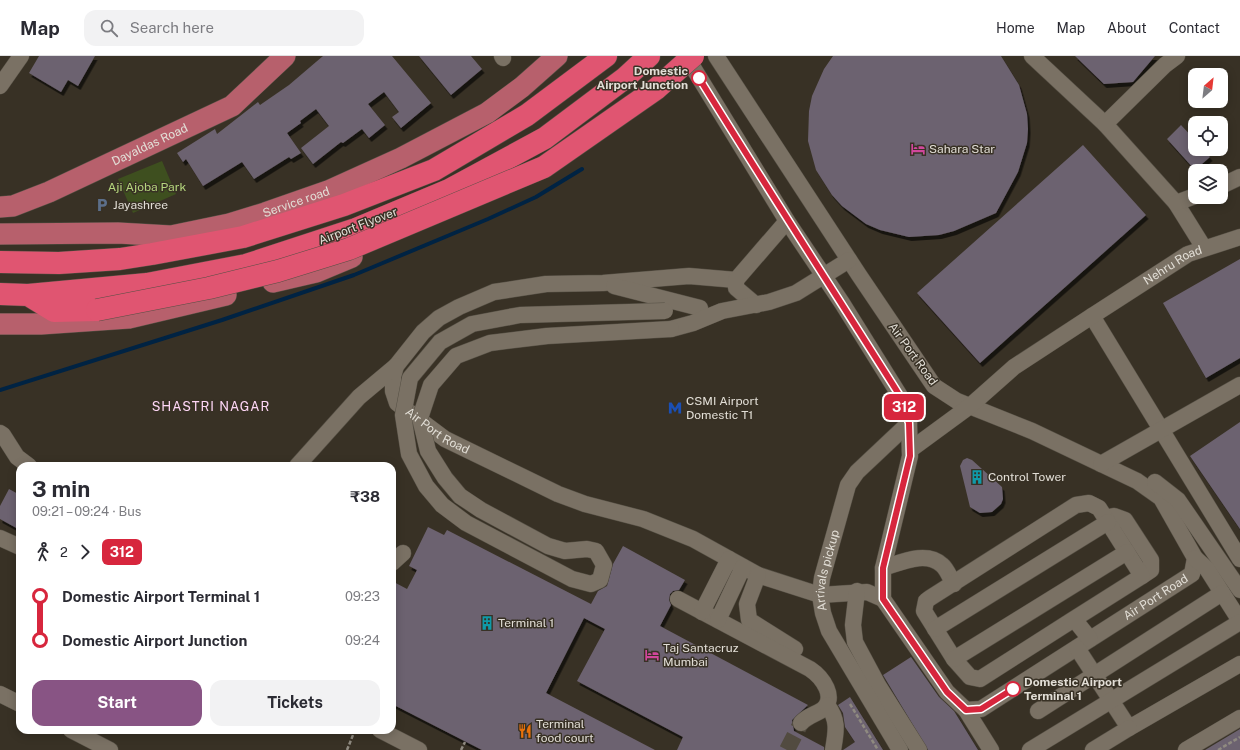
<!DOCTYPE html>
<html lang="en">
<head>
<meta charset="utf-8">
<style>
  :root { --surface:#fff; --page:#f2f2f3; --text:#2b2b33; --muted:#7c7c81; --line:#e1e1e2; --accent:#885484 }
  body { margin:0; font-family:"Public Sans",sans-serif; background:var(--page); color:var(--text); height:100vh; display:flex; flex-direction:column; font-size:15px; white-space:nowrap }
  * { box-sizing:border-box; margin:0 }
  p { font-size:13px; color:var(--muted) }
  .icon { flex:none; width:22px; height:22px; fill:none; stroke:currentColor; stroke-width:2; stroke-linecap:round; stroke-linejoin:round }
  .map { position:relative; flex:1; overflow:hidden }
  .sheet { position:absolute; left:16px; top:406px; width:380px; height:272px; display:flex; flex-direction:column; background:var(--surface); border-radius:12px; box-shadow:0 2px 10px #0003 }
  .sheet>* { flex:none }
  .badge { padding:0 8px; border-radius:6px; font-size:14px; line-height:26px }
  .needle { width:26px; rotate:28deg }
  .fabs { position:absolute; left:1188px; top:12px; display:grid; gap:8px }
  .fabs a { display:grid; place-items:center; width:40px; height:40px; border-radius:8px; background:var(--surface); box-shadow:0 2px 10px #0003; font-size:20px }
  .map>.badge { position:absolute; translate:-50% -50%; box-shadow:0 0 0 2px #fff }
  .legs { display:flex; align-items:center; gap:6px; height:44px; padding:0 16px; font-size:13px }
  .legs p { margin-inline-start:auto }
  .head { display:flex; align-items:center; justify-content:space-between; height:68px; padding:0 16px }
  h1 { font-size:22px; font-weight:700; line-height:30px }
  .cta { display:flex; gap:8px; margin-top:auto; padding:8px 16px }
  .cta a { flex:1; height:46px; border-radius:12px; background:var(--accent); color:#fff; font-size:16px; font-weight:700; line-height:46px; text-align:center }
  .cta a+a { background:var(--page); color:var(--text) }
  ul { padding:0 16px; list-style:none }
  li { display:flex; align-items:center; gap:14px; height:44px; font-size:15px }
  li i { display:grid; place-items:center; width:6px; height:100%; margin:0 5px; background:currentColor }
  li i::after { content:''; width:10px; height:10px; margin:-5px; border:3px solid; border-radius:50%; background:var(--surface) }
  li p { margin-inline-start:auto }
  li:first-child i { background:linear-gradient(#0000 50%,currentColor 0) }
  li:last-child i { background:linear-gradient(currentColor 50%,#0000 0) }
  header { display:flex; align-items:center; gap:24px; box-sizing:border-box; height:56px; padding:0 20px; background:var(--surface); border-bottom:1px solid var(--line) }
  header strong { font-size:19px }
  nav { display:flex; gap:22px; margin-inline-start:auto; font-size:14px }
  .search { width:280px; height:36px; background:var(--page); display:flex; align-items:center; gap:10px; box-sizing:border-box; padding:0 14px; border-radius:12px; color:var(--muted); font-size:15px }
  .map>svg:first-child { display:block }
  .green { fill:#3e4f1f }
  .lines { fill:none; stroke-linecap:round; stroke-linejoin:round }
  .stream { stroke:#002343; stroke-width:4 }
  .building { fill:#6c626f; filter:url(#shadow) }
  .minor-tunnel { stroke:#524b40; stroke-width:16; stroke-dasharray:16 8; stroke-linecap:butt }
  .minor-casing { stroke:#565045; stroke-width:17 }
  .major-casing { stroke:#565045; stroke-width:22 }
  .highway-casing { stroke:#565045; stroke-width:23 }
  .path { stroke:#8f8a80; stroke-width:2.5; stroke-dasharray:4 2; stroke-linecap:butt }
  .minor { stroke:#7a7164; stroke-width:16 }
  .major { stroke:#b7606c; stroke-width:21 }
  .highway { stroke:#e05571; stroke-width:22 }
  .minor-bridge-casing { stroke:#565045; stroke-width:17; stroke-linecap:butt }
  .highway-bridge-casing { stroke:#565045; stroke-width:23; stroke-linecap:butt }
  .minor-bridge { stroke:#7a7164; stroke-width:16 }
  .highway-bridge { stroke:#e05571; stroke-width:22 }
  .line-1-casing { stroke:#fff; stroke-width:9 }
  .line-1 { stroke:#d7263d; stroke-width:6 }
  .stop-1-dot { fill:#fff; stroke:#d7263d; stroke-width:2 }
  .labels { text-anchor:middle; stroke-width:3; stroke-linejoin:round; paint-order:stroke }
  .stop-label { font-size:12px; font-weight:bold; fill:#e2ded6; stroke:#383125; text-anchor:end }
  .street-label { font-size:12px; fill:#e2ded6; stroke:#383125 }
  .poi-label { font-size:12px; fill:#e2ded6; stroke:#383125; text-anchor:start }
  .park-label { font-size:12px; fill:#b5d67d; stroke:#383125 }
  .neighbourhood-label { font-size:13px; letter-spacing:1px; fill:#fed6f6; stroke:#383125 }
</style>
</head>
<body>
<header>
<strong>Map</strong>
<div class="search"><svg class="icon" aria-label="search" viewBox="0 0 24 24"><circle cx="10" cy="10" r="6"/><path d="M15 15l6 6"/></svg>Search here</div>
<nav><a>Home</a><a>Map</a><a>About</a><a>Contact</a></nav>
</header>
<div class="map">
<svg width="1240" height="694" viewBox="0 0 1240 694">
  <defs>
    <filter id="shadow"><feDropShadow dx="2.5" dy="4" stdDeviation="0" flood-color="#0009"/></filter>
  </defs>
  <rect width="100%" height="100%" fill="#383125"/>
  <path class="green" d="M162,105L176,138L133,157L118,123Z"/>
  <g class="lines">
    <path class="stream" d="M0,334L222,264L354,219L488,163L536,141L582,113"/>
  </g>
  <path class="building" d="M39,0H95L78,30L68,24L61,36L29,17Z
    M323,0H392L431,47L401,72L392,61L399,56L384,36L368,48L385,69L369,82L362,73L343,87L341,86L313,108L301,92L329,70L316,53L300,65L301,67L287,77L301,97L291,103L289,101L254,123L242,106L203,130L186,103L183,106L177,97L215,73L217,78L258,46L260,49L289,29Z
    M419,0H471L482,13L451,39Z
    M833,0H1001L1019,29L1027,58L1028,73L1027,87L1018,116L996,157L954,175L939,179L909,181L880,174L866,168L842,150L832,139L816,114L808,85L809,55L812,40L824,13Z
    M1075,0H1155L1133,26L1104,28Z
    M1181,69L1195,84V93H1203L1210,101L1195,114L1167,83Z
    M1083,89L1146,159L980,307L917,237Z
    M1240,203V302L1206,322L1163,247Z
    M1240,366V473L1190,400Z
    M967,402L972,404L1002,431L1003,443L1001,448L992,456L980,457L970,451L960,410L963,404Z
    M9,433L20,439V474L0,463V450Z
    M428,471L444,479L447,474L591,548L598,535L607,530L613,508L623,490L685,524L679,534L673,535L670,538L669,544L671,549L660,570L808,649L792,664L794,675L824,691V694H677L683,681L577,625L605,573L584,562L546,637L655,694H482L392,648V525L407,533L417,514L409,510Z
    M911,601L939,641L954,655L978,694H928L883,619Z
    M850,641L883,694H843L855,686L845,671L843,657L838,649Z
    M1240,673V694H1205Z"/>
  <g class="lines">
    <path class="minor-tunnel" d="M787,694L801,667"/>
    <defs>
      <g id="minor">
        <path d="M502,0L503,2"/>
        <path id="s1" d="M686,0L787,165L842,247L900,340L909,367L910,400L883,512V543L947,636L966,654L981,653L1192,518L1195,502L1161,442L1137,425L1032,375L957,345L934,330L859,219L716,0"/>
        <path d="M1032,0L1105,68L1176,147L1204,192"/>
        <path d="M0,30L21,0"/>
        <path d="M1105,68L1165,9L1177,0"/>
        <path d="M1221,130L1240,121"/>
        <path d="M1176,147L1195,140"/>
        <path id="s2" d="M736,224L689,220L603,227L546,228L494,236L459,251L439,262L423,276L396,310L393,321V335L397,347L445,383L558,438L585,448L643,463L693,483L758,519L820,539L867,536L883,543"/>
        <path d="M614,230L700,252"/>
        <path d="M756,249L736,232V224L787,165"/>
        <path d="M1092,260L1240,503"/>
        <path d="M671,273L693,267L722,255L769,246L796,237L849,204"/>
        <path d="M0,377L3,379L17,401L29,410"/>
        <path id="s3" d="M910,394L970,350L1014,311L1092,260L1188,198L1240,181"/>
        <path d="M1101,408L1240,329"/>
        <path d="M297,410L359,341L396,310"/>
        <path d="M1155,426L1178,444L1240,534"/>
        <path d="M1105,462L1114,460L1125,464L1151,504V514L1142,520"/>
        <path d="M0,482L20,491"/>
        <path d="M1195,502L1207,513L1240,565"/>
        <path d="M392,507L403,497"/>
        <path d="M883,512C900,507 926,494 942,509C947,513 950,522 954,528"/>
        <path d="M758,519L747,548L749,564L795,593"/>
        <path d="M857,535L853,569L855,586L878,629L919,694"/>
        <path d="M678,543L810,613C822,621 838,642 822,654C814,659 807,660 801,667"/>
        <path d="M702,556L729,503"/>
        <path d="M1074,563L980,623L970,621L954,603L924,555L926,545L930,542L1076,449L1089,447L1099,452L1142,520L1074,563L1090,583"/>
        <path d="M718,564L743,511"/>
        <path d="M935,573L1108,466"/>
        <path d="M1077,592L1129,672L1240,608"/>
        <path d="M954,603L1127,496"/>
        <path d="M0,638L20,648"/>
        <path d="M827,649C839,664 836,676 833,694"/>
        <path d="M966,654L991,694"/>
        <path d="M1038,655L1222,537"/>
        <path d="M71,674L110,694"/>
        <path d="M380,674L419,694"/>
        <path id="s4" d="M900,694L829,575L823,557L820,539L822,522L848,429L857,416L909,367"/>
        <path d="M1030,694L1240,566"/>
        <path d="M1093,694L1129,672"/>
        <path d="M1186,694L1240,662"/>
      </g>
      <g id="major">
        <path id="s5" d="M0,151L13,150L49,136L232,50L285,0"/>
        <path id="s6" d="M0,178L118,177L171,180L229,168L265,157L328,135L401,102L487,57L522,31L557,0"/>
        <path d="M273,226L316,216L352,201"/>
        <path d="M0,268H41L129,262L226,239"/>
      </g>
      <path id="highway" d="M0,206L59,207L120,203L152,198L243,181L344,149L434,114L527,59L606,0
        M0,238L28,239L147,228L246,209L356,173L449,134L545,82L625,22L649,0
        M28,239L54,255L97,254"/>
    </defs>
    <use href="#minor" class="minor-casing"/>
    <use href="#major" class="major-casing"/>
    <use href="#highway" class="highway-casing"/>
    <path class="path" d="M850,648L878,694
      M347,694L355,674
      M461,694L465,686
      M1218,694L1240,681"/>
    <use href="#minor" class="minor"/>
    <use href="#major" class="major"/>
    <use href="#highway" class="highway"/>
    <defs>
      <path id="minor-bridge" d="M665,255L520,259L472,268L440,286L410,322L403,359L409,398L426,430L442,449L466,467L572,523L591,528L600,524L604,509L596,495L587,493L565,495L548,490L481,454L460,440L445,422L428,395L420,362L431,329L456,300L490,287L547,280L671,273"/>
      <path id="highway-bridge" d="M97,254L209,232L278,215L349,193L544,111L656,33L693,0"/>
    </defs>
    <use href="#minor-bridge" class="minor-bridge-casing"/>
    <use href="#highway-bridge" class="highway-bridge-casing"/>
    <use href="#minor-bridge" class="minor-bridge"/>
    <use href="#highway-bridge" class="highway-bridge"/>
  </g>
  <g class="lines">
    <defs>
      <path id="line-1" d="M699,22C765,129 833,234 900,340L909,367L910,400L883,512V543L947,636L966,654L981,653L1013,633"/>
    </defs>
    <use href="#line-1" class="line-1-casing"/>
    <use href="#line-1" class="line-1"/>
  </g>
  <defs>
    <symbol id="hotel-bare" viewBox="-9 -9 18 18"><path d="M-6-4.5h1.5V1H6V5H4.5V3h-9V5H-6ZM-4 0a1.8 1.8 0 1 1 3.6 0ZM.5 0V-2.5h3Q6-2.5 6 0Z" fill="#d1479c" stroke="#383125" stroke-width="2.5" paint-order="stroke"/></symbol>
    <symbol id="parking-bare" viewBox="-9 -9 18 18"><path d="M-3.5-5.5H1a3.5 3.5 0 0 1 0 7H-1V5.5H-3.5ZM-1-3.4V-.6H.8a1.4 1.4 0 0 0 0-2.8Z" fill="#5c6f8a" stroke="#383125" stroke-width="2.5" paint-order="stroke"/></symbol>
    <symbol id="metro-bare" viewBox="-9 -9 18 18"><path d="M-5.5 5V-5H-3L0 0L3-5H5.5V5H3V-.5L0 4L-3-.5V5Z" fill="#1a4fb4" stroke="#383125" stroke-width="2.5" paint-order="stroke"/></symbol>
    <symbol id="building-bare" viewBox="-9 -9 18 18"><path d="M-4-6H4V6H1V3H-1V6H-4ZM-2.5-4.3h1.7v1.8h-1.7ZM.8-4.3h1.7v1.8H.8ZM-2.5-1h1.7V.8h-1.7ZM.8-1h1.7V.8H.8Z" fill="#0f9aa8" stroke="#383125" stroke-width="2.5" paint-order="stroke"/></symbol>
    <symbol id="restaurant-bare" viewBox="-9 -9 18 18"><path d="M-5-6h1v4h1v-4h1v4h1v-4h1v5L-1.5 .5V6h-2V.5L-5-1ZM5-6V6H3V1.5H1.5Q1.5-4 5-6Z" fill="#e8710a" stroke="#383125" stroke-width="2.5" paint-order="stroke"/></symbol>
  </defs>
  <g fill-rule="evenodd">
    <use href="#hotel-bare" x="908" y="83" width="20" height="20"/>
    <use href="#parking-bare" x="92" y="139" width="20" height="20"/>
    <use href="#metro-bare" x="665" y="342" width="20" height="20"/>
    <use href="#building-bare" x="967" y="411" width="20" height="20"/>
    <use href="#building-bare" x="477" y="557" width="20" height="20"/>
    <use href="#hotel-bare" x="642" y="589" width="20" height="20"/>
    <use href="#restaurant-bare" x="515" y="665" width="20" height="20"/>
  </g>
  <g class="stop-1-dot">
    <circle cx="699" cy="22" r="7"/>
    <circle cx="1013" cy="633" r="7"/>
  </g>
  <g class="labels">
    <g class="stop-label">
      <text x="688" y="19">Domestic<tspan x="688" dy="14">Airport Junction</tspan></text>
      <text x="1024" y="630" text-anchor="start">Domestic Airport<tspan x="1024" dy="14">Terminal 1</tspan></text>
    </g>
    <g class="street-label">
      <text dy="4" stroke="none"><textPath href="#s5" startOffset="163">Dayaldas Road</textPath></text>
      <text dy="4" stroke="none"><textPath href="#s6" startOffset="301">Service road</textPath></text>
      <text transform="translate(358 170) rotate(-21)" y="4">Airport Flyover</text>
      <text dy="4" stroke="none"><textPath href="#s3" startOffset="322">Nehru Road</textPath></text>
      <text transform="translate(913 298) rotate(54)" y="4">Air Port Road</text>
      <text dy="4" stroke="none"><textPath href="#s2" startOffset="456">Air Port Road</textPath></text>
      <text dy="4" stroke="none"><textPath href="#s4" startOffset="201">Arrivals pickup</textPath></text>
      <text dy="4" stroke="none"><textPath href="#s1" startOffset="971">Air Port Road</textPath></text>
    </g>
    <g class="poi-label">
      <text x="929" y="97">Sahara Star</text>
      <text x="113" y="153">Jayashree</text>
      <text x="686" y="349">CSMI Airport<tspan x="686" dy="14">Domestic T1</tspan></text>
      <text x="988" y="425">Control Tower</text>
      <text x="498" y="571">Terminal 1</text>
      <text x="663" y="596">Taj Santacruz<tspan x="663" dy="14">Mumbai</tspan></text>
      <text x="536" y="672">Terminal<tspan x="536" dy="14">food court</tspan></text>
    </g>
    <g class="park-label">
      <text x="147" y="135">Aji Ajoba Park</text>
    </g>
    <g class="neighbourhood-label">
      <text x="211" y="355">SHASTRI NAGAR</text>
    </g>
  </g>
</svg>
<div class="fabs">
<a><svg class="needle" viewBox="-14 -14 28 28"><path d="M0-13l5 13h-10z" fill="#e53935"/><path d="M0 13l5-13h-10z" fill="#7c7c81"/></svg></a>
<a><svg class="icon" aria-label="locate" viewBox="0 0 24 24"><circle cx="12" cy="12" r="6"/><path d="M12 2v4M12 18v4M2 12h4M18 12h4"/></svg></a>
<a><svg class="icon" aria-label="layers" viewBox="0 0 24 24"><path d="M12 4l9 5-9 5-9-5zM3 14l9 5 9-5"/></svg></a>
</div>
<b class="badge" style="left:904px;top:351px;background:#d7263d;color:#fff">312</b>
<section class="sheet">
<div class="head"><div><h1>3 min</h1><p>09:21 – 09:24 · Bus</p></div><b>₹38</b></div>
<div class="legs"><svg class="icon" aria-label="walk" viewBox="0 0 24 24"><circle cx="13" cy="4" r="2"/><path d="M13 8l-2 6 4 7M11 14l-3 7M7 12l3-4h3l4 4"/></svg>2<svg class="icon" aria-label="forward" viewBox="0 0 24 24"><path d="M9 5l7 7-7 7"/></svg><b class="badge" style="background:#d7263d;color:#fff">312</b></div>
<ul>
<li><i style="color:#d7263d"></i><b>Domestic Airport Terminal 1</b><p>09:23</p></li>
<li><i style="color:#d7263d"></i><b>Domestic Airport Junction</b><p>09:24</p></li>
</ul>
<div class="cta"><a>Start</a><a>Tickets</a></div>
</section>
</div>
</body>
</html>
